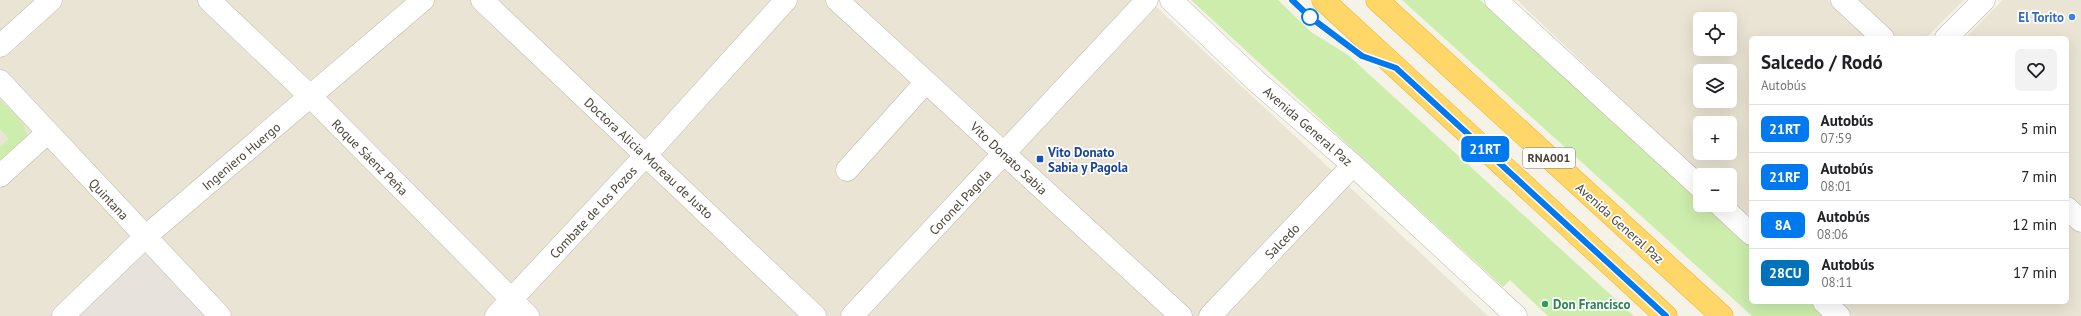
<!DOCTYPE html>
<html lang="es">
<head>
<meta charset="utf-8">
<style>
  :root { --surface:#fff; --page:#f2f2f2; --text:#202124; --muted:#757577; --line:#e0e0e0 }
  body { margin:0; font-family:"PT Sans",sans-serif; background:var(--page); color:var(--text); height:100vh; display:flex; flex-direction:column; font-size:15px; white-space:nowrap }
  * { box-sizing:border-box; margin:0 }
  p { font-size:13px; color:var(--muted) }
  .icon { flex:none; width:22px; height:22px; fill:none; stroke:currentColor; stroke-width:2; stroke-linecap:round; stroke-linejoin:round }
  .map { position:relative; flex:1; overflow:hidden }
  .details { position:absolute; left:1749px; top:36px; width:320px; height:268px; display:flex; flex-direction:column; background:var(--surface); border-radius:6px; box-shadow:0 4px 16px #0002 }
  .details>* { flex:none }
  .badge { padding:0 8px; border-radius:6px; font-size:14px; line-height:26px }
  .tools { position:absolute; left:1693px; top:12px; display:grid; gap:8px }
  .tools a { display:grid; place-items:center; width:44px; height:44px; border-radius:6px; background:var(--surface); box-shadow:0 4px 16px #0002; font-size:20px }
  .map>.badge { position:absolute; translate:-50% -50%; box-shadow:0 0 0 2px #fff }
  .round { display:grid; place-items:center; flex:none; width:42px; height:42px; border-radius:6px; background:var(--page) }
  .head { display:flex; align-items:center; justify-content:space-between; height:68px; padding:0 12px }
  h1 { font-size:19px; font-weight:600; line-height:30px }
  ul { padding:0; list-style:none }
  li { display:flex; align-items:center; gap:12px; height:48px; padding:0 12px; border-top:1px solid var(--line) }
  li div { flex:1 }
  li b { display:block; font-size:15px }
  li em { font-style:normal }
  li .badge { min-width:44px; font-weight:700; text-align:center }
  .map>svg:first-child { display:block }
  .residential { fill:#eae4d4; fill-rule:evenodd }
  .industrial { fill:#e7e3dc }
  .green { fill:#ccedac }
  .lines { fill:none; stroke-linecap:round; stroke-linejoin:round }
  .minor-casing { stroke:#c2baa8; stroke-width:23 }
  .highway-casing { stroke:#edb129; stroke-width:23 }
  .minor { stroke:#fff; stroke-width:22 }
  .highway { stroke:#ffd668; stroke-width:22 }
  .line-casing { stroke:#fff; stroke-width:9 }
  .line { stroke:#0079ef; stroke-width:6 }
  .stop-dot { fill:#fff; stroke:#0079ef; stroke-width:2 }
  .shop-dot { fill:#3f7fe0; stroke:#fff; stroke-width:1.5 }
  .transit-dot { fill:#1a4fb4; stroke:#fff; stroke-width:1.5 }
  .leisure-dot { fill:#2e9e5b; stroke:#fff; stroke-width:1.5 }
  .labels { text-anchor:middle; stroke-width:3.5; stroke-linejoin:round; paint-order:stroke }
  .shield { fill:#fff; stroke:#807b72; stroke-width:1 }
  .shield-label { font-size:12px; font-weight:bold; fill:#494235 }
  .shop-label { font-size:13px; font-weight:bold; fill:#366cbe; stroke:#fff; text-anchor:end }
  .street-label { font-size:13px; fill:#494235; stroke:#fff }
  .transit-label { font-size:13px; font-weight:bold; fill:#164399; stroke:#fff; text-anchor:start }
  .leisure-label { font-size:13px; font-weight:bold; fill:#27864d; stroke:#fff; text-anchor:start }
</style>
</head>
<body>
<div class="map">
<svg width="2081" height="316" viewBox="0 0 2081 316">
  <rect width="100%" height="100%" fill="#f5f2e7"/>
  <path class="residential" d="M0,0H1149L1488,316H0Z
    M1517,0H1828L1870,38H1751V214H1746L1730,202V175H1701ZM1700,19H1730V49H1700ZM1700,71H1730V101H1700ZM1700,123H1730V153H1700Z
    M1855,0H1964L1926,38H1896Z
    M2003,0H2081V209L2067,196V38H1965Z
    M2067,221L2081,234V316H1852L1837,302H2067Z"/>
  <path class="industrial" d="M149,255L212,316H74L137,259Z"/>
  <path class="green" d="M1191,0H1278L1311,32L1348,55L1634,316H1548L1510,280L1503,287Z
    M1402,0H1480L1700,200V205H1705L1751,246V302H1811L1826,316H1752Z
    M0,100C10,110 33,126 25,143C21,151 7,160 0,167V147L9,139L0,129Z"/>
  <g class="lines">
    <defs>
      <path id="minor" d="M209,0L311,97L528,316
        M482,0L815,316
        M837,0L1181,316
        M1171,0L1256,81L1353,165L1516,316
        M1496,0L1700,187
        M1842,0L1883,38
        M1946,38L1984,0
        M0,46L51,0
        M0,81L220,316
        M847,170L926,82
        M0,176L47,133
        M1720,205L1751,234
        M2067,208L2081,221
        M1824,302L1839,316
        M63,316L145,237L423,0
        M496,316L646,155L786,0
        M852,316L1147,0
        M1210,316L1353,165"/>
      <path id="highway" d="M1323,0L1666,316
        M1377,0L1722,316"/>
    </defs>
    <use href="#minor" class="minor-casing"/>
    <use href="#highway" class="highway-casing"/>
    <use href="#minor" class="minor"/>
    <use href="#highway" class="highway"/>
  </g>
  <g class="lines">
    <defs>
      <path id="line" d="M1292,0L1310,17L1362,56L1396,68L1666,316"/>
    </defs>
    <use href="#line" class="line-casing"/>
    <use href="#line" class="line"/>
  </g>
  <circle class="stop-dot" cx="1310" cy="17" r="8"/>
  <circle class="shop-dot" cx="2072" cy="17" r="4"/>
  <rect class="transit-dot" x="1036" y="155" width="8" height="8" rx="2"/>
  <circle class="leisure-dot" cx="1545" cy="304" r="4"/>
  <g class="labels">
    <rect class="shield" x="1523" y="148" width="52" height="20" rx="3"/>
    <g class="shield-label">
      <text x="1549" y="162">RNA001</text>
    </g>
    <g class="shop-label">
      <text x="2064" y="22">El Torito</text>
    </g>
    <g class="street-label">
      <text transform="translate(1308 126) rotate(41)" y="5">Avenida General Paz</text>
      <text transform="translate(241 156) rotate(-40)" y="5">Ingeniero Huergo</text>
      <text transform="translate(370 157) rotate(45)" y="5">Roque Sáenz Peña</text>
      <text transform="translate(649 158) rotate(43)" y="5">Doctora Alicia Moreau de Justo</text>
      <text transform="translate(1009 158) rotate(43)" y="5">Vito Donato Sabia</text>
      <text transform="translate(109 199) rotate(47)" y="5">Quintana</text>
      <text transform="translate(960 202) rotate(-47)" y="5">Coronel Pagola</text>
      <text transform="translate(593 212) rotate(-47)" y="5">Combate de los Pozos</text>
      <text transform="translate(1620 223) rotate(42)" y="5">Avenida General Paz</text>
      <text transform="translate(1282 241) rotate(-46)" y="5">Salcedo</text>
    </g>
    <g class="transit-label">
      <text x="1048" y="157">Vito Donato<tspan x="1048" dy="15">Sabia y Pagola</tspan></text>
    </g>
    <g class="leisure-label">
      <text x="1553" y="309">Don Francisco</text>
    </g>
  </g>
</svg>
<div class="tools">
<a><svg class="icon" aria-label="locate" viewBox="0 0 24 24"><circle cx="12" cy="12" r="6"/><path d="M12 2v4M12 18v4M2 12h4M18 12h4"/></svg></a>
<a><svg class="icon" aria-label="layers" viewBox="0 0 24 24"><path d="M12 4l9 5-9 5-9-5zM3 14l9 5 9-5"/></svg></a>
<a>+</a>
<a>−</a>
</div>
<b class="badge" style="left:1485px;top:149px;background:#0079ef;color:#fff">21RT</b>
<section class="details">
<div class="head"><div><h1>Salcedo / Rodó</h1><p>Autobús</p></div><a class="round"><svg class="icon" aria-label="heart" viewBox="0 0 24 24"><path d="M12 20l-8-8c-3-5 5-10 8-4 3-6 11-1 8 4z"/></svg></a></div>
<ul>
<li><span class="badge" style="background:#0079ef;color:#fff">21RT</span><div><b>Autobús</b><p>07:59</p></div><em>5 min</em></li>
<li><span class="badge" style="background:#0079ef;color:#fff">21RF</span><div><b>Autobús</b><p>08:01</p></div><em>7 min</em></li>
<li><span class="badge" style="background:#0079ef;color:#fff">8A</span><div><b>Autobús</b><p>08:06</p></div><em>12 min</em></li>
<li><span class="badge" style="background:#0072bc;color:#fff">28CU</span><div><b>Autobús</b><p>08:11</p></div><em>17 min</em></li>
</ul>
</section>
</div>
</body>
</html>
